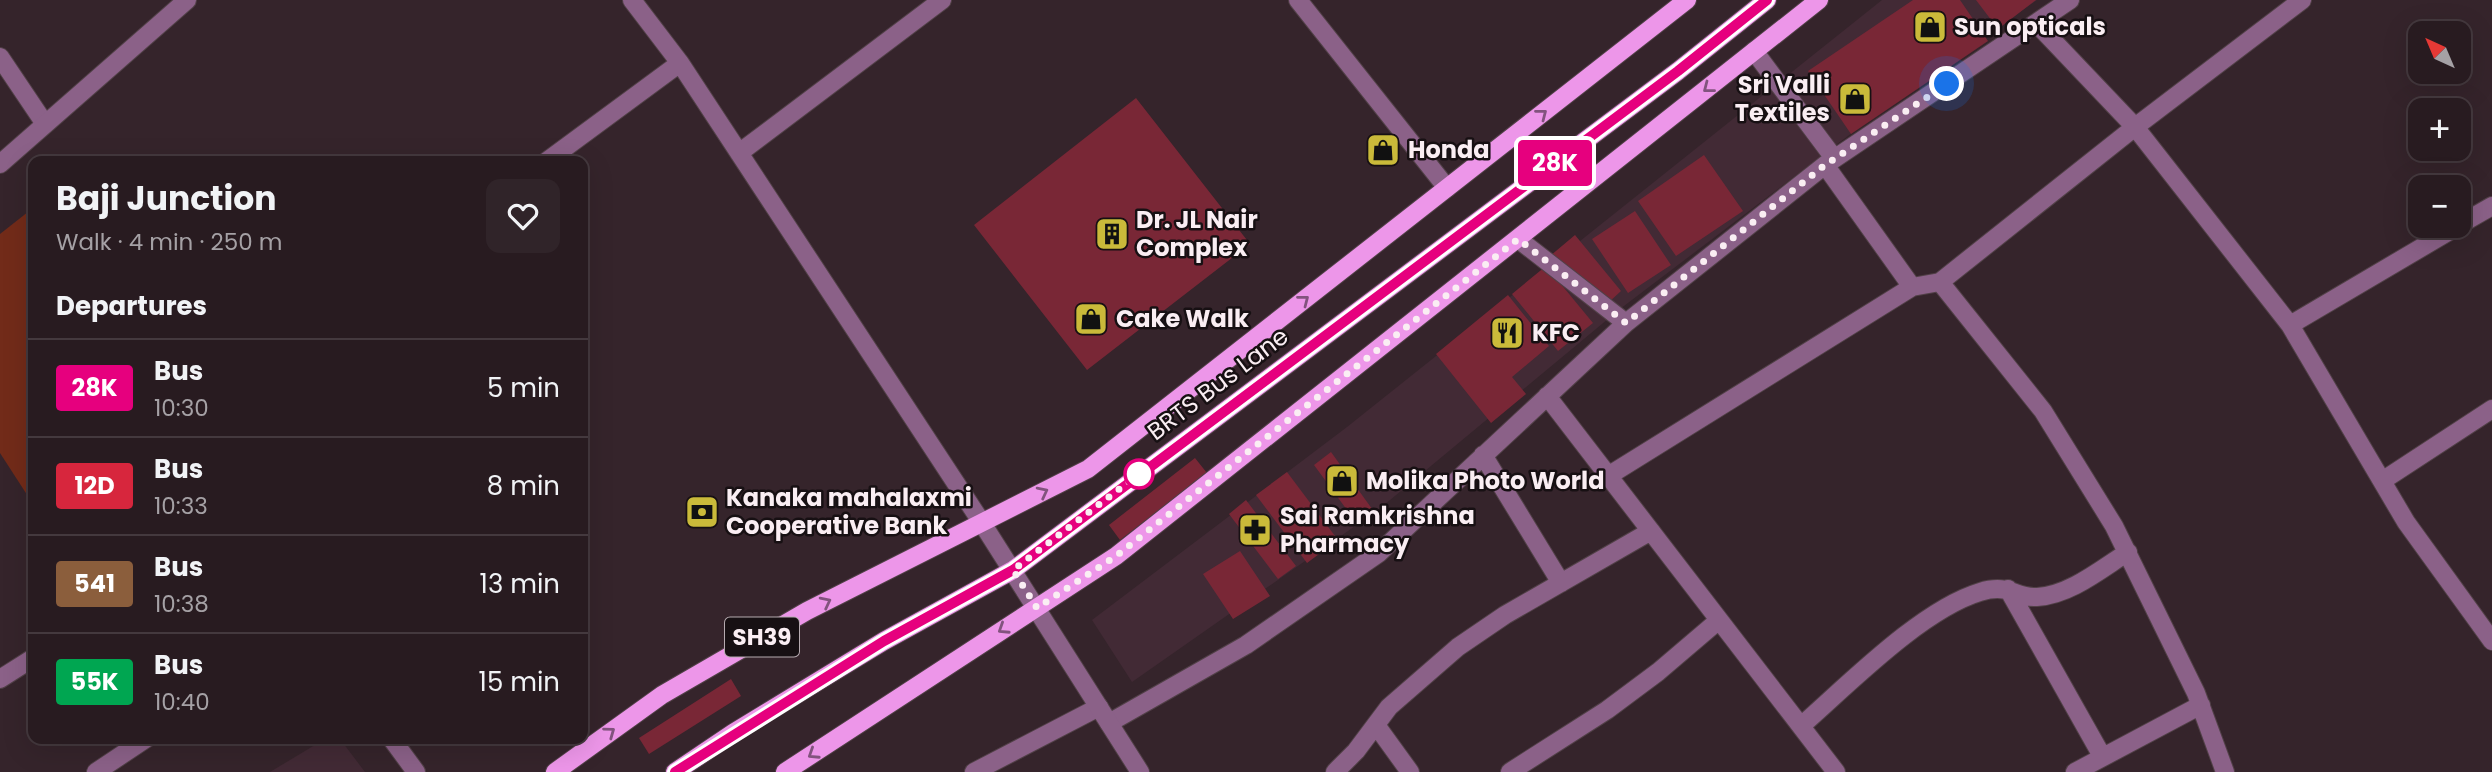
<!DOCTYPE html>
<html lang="en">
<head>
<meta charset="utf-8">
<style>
  :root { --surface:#281b20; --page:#302429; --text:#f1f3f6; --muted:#a5a1a5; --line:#44393e }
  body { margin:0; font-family:Poppins,sans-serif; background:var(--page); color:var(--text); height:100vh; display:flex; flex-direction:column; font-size:26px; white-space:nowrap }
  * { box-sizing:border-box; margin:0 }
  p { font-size:23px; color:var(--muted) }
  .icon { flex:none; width:38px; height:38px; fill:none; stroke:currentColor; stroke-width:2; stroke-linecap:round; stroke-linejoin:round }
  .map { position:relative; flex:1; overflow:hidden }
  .panel { position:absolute; left:28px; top:156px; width:560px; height:588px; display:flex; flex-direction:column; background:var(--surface); border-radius:14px; box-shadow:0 7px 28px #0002,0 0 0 2px var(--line) }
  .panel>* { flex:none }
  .badge { padding:0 14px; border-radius:5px; font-size:24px; line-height:46px }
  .needle { width:46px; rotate:316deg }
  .tools { position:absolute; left:2408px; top:21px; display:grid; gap:14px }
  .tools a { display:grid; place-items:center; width:63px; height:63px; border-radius:14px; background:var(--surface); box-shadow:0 7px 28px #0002,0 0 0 2px var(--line); font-size:35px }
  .you { position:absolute; width:35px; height:35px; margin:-18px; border:5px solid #fff; border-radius:50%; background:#1a73e8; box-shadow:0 0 0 10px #1a73e833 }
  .map>.badge { position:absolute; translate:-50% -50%; box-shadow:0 0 0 4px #fff }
  h2 { padding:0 28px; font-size:26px; line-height:63px }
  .round { display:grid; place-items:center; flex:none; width:74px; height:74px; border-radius:14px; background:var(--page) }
  .headline { display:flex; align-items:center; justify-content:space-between; height:119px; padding:0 28px }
  h1 { font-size:33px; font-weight:700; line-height:52px }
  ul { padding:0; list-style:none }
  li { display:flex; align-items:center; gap:21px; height:98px; padding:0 28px; border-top:2px solid var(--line) }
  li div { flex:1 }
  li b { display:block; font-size:26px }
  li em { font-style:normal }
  li .badge { min-width:77px; font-weight:700; text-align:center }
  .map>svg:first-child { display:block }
  .built { fill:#422a35 }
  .green { fill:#722b19 }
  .building { fill:#792736 }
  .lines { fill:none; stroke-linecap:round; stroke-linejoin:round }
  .minor-casing { stroke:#514047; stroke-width:20 }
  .tertiary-casing { stroke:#514047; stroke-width:20 }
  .primary-casing { stroke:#514047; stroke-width:20 }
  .minor { stroke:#8b6188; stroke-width:18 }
  .tertiary { stroke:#8b6188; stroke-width:18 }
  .primary { stroke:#ed96e9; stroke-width:18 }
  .oneway { stroke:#82537e }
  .line-casing { stroke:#fff; stroke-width:16 }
  .line { stroke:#e6007e; stroke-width:10 }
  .walk { stroke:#faeef3; stroke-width:7; stroke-dasharray:0 12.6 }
  .stop-dot { fill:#fff; stroke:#e6007e; stroke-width:3.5 }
  .labels { text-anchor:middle; stroke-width:5; stroke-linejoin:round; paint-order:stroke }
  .shield { fill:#171013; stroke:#b6abb0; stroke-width:2 }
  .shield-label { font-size:23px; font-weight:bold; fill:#faeef3 }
  .poi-label { font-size:24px; font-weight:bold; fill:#faeef3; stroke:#171013; text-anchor:start }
  .street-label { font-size:24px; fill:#faeef3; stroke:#171013 }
</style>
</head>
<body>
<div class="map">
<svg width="2492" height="772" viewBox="0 0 2492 772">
  <rect width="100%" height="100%" fill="#35242b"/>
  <path class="built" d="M1882,0H2037L1894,101L1620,309L1378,510L1132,682L1092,620L1347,427Z
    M325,739H340L365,772H270Z"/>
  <path class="green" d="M33,208V504L0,453V234Z"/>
  <path class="building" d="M1913,0H1960L1988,41L1851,134L1808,71Z
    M1976,0H2036L1998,29Z
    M1136,98L1250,244L1087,370L974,225Z
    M1704,155L1743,211L1676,256L1638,201Z
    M1635,211L1671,265L1628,293L1592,239Z
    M1575,235L1621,291L1608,303L1550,256Z
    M1546,266L1593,323L1558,351L1512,294Z
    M1508,295L1549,346L1512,377L1526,394L1491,423L1436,354Z
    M1331,452L1375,513L1358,525L1314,465Z
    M1195,458L1207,473L1120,540L1109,525Z
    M1287,472L1338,540L1307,563L1256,495Z
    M1246,500L1296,566L1278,579L1229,514Z
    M1240,551L1270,596L1233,619L1203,574Z
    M731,679L741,696L649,754L639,738Z"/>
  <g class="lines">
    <defs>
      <path id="minor" d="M632,0L680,63L982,523
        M1298,0L1447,188
        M2037,24L2135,127L2290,325L2406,522L2492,641
        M1754,51L1834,158
        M0,57L45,124
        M739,153L942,0
        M547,161L680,63
        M1825,165L1912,287L1940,282L2043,411L2114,526L2196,693L2225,772
        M2459,225L2492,206
        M1518,239L1626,323
        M1940,282L2135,127L2302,0
        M2290,325L2458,226
        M1547,396L1836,772
        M1483,455L1561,583
        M1608,476L1912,287
        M2382,481L2492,409
        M2008,589L2102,756
        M0,679L33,658
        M1109,723L1246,645L1379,553L1626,323L1825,165L2070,0
        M1376,725L1410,772
        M1801,726C1849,684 1921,610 1980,592C2010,583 2014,598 2037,597C2070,595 2101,569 2128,552
        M391,738L416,772
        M96,772L147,738
        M974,772L1099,707
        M1335,772L1356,751L1389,707L1458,647L1505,615L1651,531
        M1510,772L1607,710L1658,672L1719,620
        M2075,772L2201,705"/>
      <path id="tertiary" d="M0,164L187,0
        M982,523L1140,772"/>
      <path id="primary" d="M555,772L662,695L807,611L1088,469L1687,0
        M675,772L733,733L884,641L1013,570L1678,71L1767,0
        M785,772L1116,556L1819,0"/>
    </defs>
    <use href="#minor" class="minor-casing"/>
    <use href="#tertiary" class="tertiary-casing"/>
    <use href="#primary" class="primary-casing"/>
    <use href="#minor" class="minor"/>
    <use href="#tertiary" class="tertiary"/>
    <use href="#primary" class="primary"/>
  </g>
  <defs><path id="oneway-chevron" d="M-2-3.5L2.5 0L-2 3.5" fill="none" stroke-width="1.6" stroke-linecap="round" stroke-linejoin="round" transform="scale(1.75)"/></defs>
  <g class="oneway">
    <use href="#oneway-chevron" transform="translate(1708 88) rotate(142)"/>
    <use href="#oneway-chevron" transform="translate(1542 114) rotate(-38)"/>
    <use href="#oneway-chevron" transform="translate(1304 300) rotate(-38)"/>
    <use href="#oneway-chevron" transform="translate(1043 492) rotate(-27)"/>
    <use href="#oneway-chevron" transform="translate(826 602) rotate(-27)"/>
    <use href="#oneway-chevron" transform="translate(1003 629) rotate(147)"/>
    <use href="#oneway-chevron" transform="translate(610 732) rotate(-36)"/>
    <use href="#oneway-chevron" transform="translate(813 754) rotate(147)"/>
  </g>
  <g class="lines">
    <defs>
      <path id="line" d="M675,772L884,641L1013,570L1678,71L1767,0"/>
    </defs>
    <use href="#line" class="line-casing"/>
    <use href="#line" class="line"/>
    <path class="walk" d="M1139,474L1013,570L1037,608L1116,556L1518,239L1626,323L1825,165L1947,84"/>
  </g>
  <defs>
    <symbol id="shop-square" viewBox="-11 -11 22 22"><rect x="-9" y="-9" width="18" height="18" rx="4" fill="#caba3a" stroke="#171013"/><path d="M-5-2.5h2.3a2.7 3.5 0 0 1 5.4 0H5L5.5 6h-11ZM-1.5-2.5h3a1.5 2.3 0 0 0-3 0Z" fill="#111"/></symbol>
    <symbol id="building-square" viewBox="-11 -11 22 22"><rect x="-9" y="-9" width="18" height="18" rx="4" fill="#caba3a" stroke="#171013"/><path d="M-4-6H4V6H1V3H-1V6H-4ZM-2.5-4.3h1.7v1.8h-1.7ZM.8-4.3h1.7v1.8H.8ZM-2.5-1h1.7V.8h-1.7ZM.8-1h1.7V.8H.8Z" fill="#111"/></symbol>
    <symbol id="restaurant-square" viewBox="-11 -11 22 22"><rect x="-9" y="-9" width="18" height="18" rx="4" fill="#caba3a" stroke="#171013"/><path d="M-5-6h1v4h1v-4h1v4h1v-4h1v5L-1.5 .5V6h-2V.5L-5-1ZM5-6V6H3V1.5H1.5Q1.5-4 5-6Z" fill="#111"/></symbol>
    <symbol id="bank-square" viewBox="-11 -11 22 22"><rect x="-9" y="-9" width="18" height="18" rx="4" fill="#caba3a" stroke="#171013"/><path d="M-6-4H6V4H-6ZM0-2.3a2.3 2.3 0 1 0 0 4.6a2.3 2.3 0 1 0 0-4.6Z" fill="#111"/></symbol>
    <symbol id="pharmacy-square" viewBox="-11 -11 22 22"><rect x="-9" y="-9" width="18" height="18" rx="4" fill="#caba3a" stroke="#171013"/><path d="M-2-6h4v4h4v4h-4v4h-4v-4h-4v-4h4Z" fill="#111"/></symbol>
  </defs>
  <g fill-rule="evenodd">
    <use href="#shop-square" x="1911" y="8" width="38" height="38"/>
    <use href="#shop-square" x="1836" y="80" width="38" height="38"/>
    <use href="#shop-square" x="1364" y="131" width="38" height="38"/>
    <use href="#building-square" x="1093" y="215" width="38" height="38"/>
    <use href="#shop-square" x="1072" y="300" width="38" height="38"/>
    <use href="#restaurant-square" x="1488" y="314" width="38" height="38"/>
    <use href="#shop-square" x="1323" y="462" width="38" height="38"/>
    <use href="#bank-square" x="683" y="493" width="38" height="38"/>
    <use href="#pharmacy-square" x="1236" y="511" width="38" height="38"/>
  </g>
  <circle class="stop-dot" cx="1139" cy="474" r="14"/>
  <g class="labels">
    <rect class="shield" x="725" y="617.5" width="74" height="39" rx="5"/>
    <g class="shield-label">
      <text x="762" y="645">SH39</text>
    </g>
    <g class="poi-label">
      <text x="1954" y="35">Sun opticals</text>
      <text x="1830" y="93" text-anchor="end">Sri Valli<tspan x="1830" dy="28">Textiles</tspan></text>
      <text x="1408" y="158">Honda</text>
      <text x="1136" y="228">Dr. JL Nair<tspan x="1136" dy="28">Complex</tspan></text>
      <text x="1116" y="327">Cake Walk</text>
      <text x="1532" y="341">KFC</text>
      <text x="1366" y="489">Molika Photo World</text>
      <text x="726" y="506">Kanaka mahalaxmi<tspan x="726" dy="28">Cooperative Bank</tspan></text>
      <text x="1280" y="524">Sai Ramkrishna<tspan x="1280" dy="28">Pharmacy</tspan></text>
    </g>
    <g class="street-label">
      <text transform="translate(1218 384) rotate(-37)" y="8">BRTS Bus Lane</text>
    </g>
  </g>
</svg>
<div class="tools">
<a><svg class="needle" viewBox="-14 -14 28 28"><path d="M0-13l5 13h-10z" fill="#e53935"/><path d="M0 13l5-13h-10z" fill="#a5a1a5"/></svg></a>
<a>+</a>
<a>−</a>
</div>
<div class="you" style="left:1947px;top:84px"></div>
<b class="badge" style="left:1555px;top:163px;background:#e6007e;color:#fff">28K</b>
<section class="panel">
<div class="headline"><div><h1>Baji Junction</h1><p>Walk · 4 min · 250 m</p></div><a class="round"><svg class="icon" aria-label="heart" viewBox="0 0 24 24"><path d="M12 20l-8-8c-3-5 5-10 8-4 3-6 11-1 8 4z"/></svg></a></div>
<h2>Departures</h2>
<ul>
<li><span class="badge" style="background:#e6007e;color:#fff">28K</span><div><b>Bus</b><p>10:30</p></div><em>5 min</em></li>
<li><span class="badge" style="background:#d7263d;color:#fff">12D</span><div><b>Bus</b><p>10:33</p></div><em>8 min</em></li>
<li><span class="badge" style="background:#8b5e3c;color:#fff">541</span><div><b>Bus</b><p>10:38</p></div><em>13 min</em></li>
<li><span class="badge" style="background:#00a651;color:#fff">55K</span><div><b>Bus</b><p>10:40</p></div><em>15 min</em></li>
</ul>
</section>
</div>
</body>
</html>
